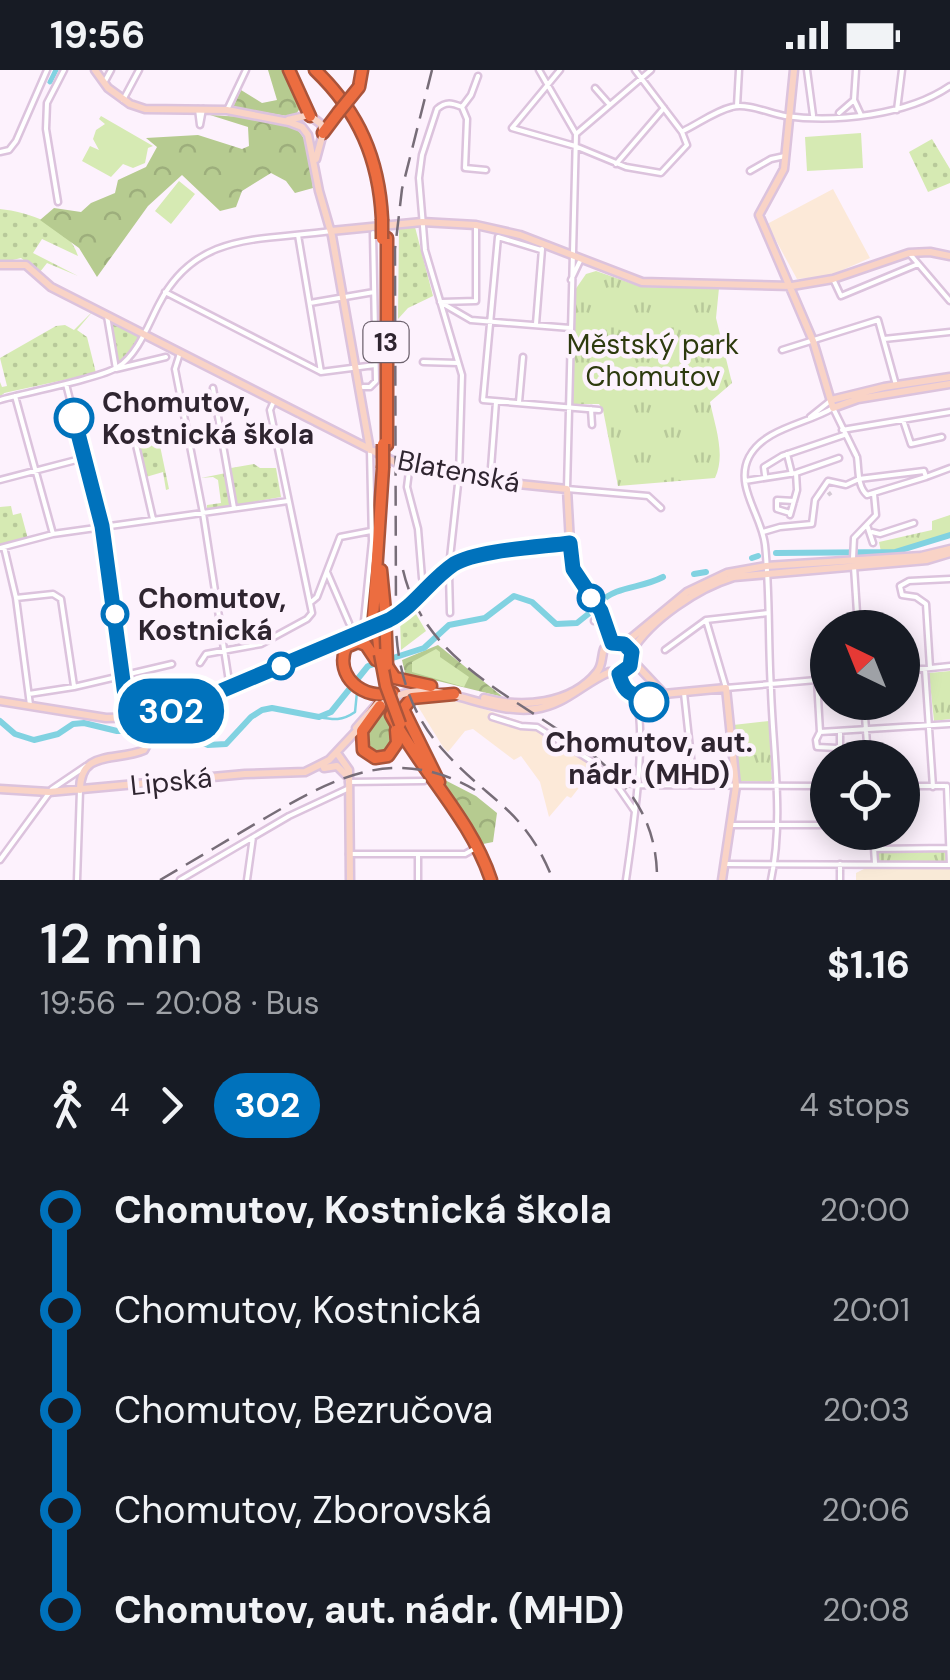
<!DOCTYPE html>
<html lang="en">
<head>
<meta charset="utf-8">
<style>
  :root { --surface:#171b24; --page:#20242c; --text:#f1f3f6; --muted:#9ea1a6 }
  body { margin:0; font-family:"DM Sans",sans-serif; background:var(--page); color:var(--text); height:100vh; display:flex; flex-direction:column; font-size:38px; white-space:nowrap }
  * { box-sizing:border-box; margin:0 }
  p { font-size:32px; color:var(--muted) }
  .icon { flex:none; width:55px; height:55px; fill:none; stroke:currentColor; stroke-width:2; stroke-linecap:round; stroke-linejoin:round }
  .map { position:relative; height:810px; overflow:hidden }
  .drawer { display:flex; flex-direction:column; background:var(--surface); flex:1 }
  .drawer>* { flex:none }
  .badge { padding:0 20px; border-radius:32px; font-size:35px; line-height:65px }
  .needle { width:65px; rotate:317deg }
  .controls { position:absolute; left:810px; top:540px; display:grid; gap:20px }
  .controls a { display:grid; place-items:center; width:110px; height:110px; border-radius:50%; background:var(--surface); box-shadow:0 5px 25px #0003; font-size:50px }
  .map>.badge { position:absolute; translate:-50% -50%; box-shadow:0 0 0 5px #fff }
  .legs { display:flex; align-items:center; gap:15px; height:110px; padding:0 40px; font-size:32px }
  .legs p { margin-inline-start:auto }
  .overview { display:flex; align-items:center; justify-content:space-between; height:170px; padding:0 40px }
  h1 { font-size:55px; font-weight:600; line-height:75px }
  ul { padding:0 40px; list-style:none }
  li { display:flex; align-items:center; gap:35px; height:100px; font-size:38px }
  li i { display:grid; place-items:center; width:15px; height:100%; margin:0 12px; background:currentColor }
  li i::after { content:''; width:25px; height:25px; margin:-12px; border:8px solid; border-radius:50%; background:var(--surface) }
  li p { margin-inline-start:auto }
  li:first-child i { background:linear-gradient(#0000 50%,currentColor 0) }
  li:last-child i { background:linear-gradient(currentColor 50%,#0000 0) }
  .status { display:flex; justify-content:space-between; align-items:center; height:70px; padding:0 50px; background:var(--surface); direction:ltr }
  .status svg { height:28px; fill:currentColor }
  .map>svg:first-child { display:block }
  .commercial { fill:#fce9d8 }
  .medical { fill:#f9ead7 }
  .grass { fill:url(#grass-dots) }
  .forest { fill:url(#forest-crowns) }
  .park { fill:url(#park-tufts) }
  .pitch { fill:#d6eab3 }
  .lines { fill:none; stroke-linecap:round; stroke-linejoin:round }
  .stream { stroke:#81d2e1; stroke-width:2.5 }
  .canal { stroke:#81d2e1; stroke-width:5 }
  .river { stroke:#81d2e1; stroke-width:6 }
  .street-tunnel { stroke:#d4c9d4; stroke-width:4; stroke-dasharray:4 2; stroke-linecap:butt }
  .street-casing { stroke:#dcc3dd; stroke-width:9 }
  .secondary-casing { stroke:#dcc3dd; stroke-width:11 }
  .highway-casing { stroke:#aa543a; stroke-width:15 }
  .street { stroke:#fff; stroke-width:4 }
  .secondary { stroke:#f9d3c6; stroke-width:6 }
  .highway { stroke:#ec6d40; stroke-width:10 }
  .rail { stroke:#776d78; stroke-width:2.5; stroke-dasharray:20 10; stroke-linecap:butt }
  .highway-bridge-casing { stroke:#aa543a; stroke-width:15; stroke-linecap:butt }
  .highway-bridge { stroke:#ec6d40; stroke-width:10 }
  .line-1-casing { stroke:#fff; stroke-width:22 }
  .line-1 { stroke:#0072bc; stroke-width:15 }
  .stop-1-dot { fill:#fff; stroke:#0072bc; stroke-width:5 }
  .labels { text-anchor:middle; stroke-width:9; stroke-linejoin:round; paint-order:stroke }
  .shield { fill:#fdf2fd; stroke:#6d626e; stroke-width:2.5 }
  .shield-label { font-size:25px; font-weight:bold; fill:#2f2530 }
  .park-label { font-size:28px; fill:#2d3a0e; stroke:#fdf2fd }
  .stop-label { font-size:28px; font-weight:bold; fill:#2f2530; stroke:#fdf2fd; text-anchor:start }
  .street-label { font-size:28px; fill:#2f2530; stroke:#fdf2fd }
</style>
</head>
<body>
<div class="status"><b>19:56</b><svg viewBox="0 0 49 12"><path d="M0 12V9h3v3zM5 12V6h3v6zM10 12V3h3v9zM15 12V0h3v12zM26 1h20v11H26zM47 4h2v5h-2z"/></svg></div>
<div class="map">
<svg width="950" height="810" viewBox="0 0 950 810">
  <defs>
    <pattern id="grass-dots" width="8" height="8" patternUnits="userSpaceOnUse" patternTransform="scale(2.5)"><rect width="8" height="8" fill="#d6eab3"/><path d="M2 2h.1M6 6h.1" fill="none" stroke="#b8c99a" stroke-width="1.8" stroke-linecap="round"/></pattern>
    <pattern id="forest-crowns" width="20" height="18" patternUnits="userSpaceOnUse" patternTransform="scale(2.5)"><rect width="20" height="18" fill="#b6cb90"/><path d="M2 6a3 3 0 1 1 6 0M12 15a3 3 0 1 1 6 0" fill="none" stroke="#9dae7c"/></pattern>
    <pattern id="park-tufts" width="24" height="20" patternUnits="userSpaceOnUse" patternTransform="scale(2.5)"><rect width="24" height="20" fill="#d6eab3"/><path d="M3 7l-1-3M5 7V3M7 7l1-3M15 17l-1-3M17 17v-4M19 17l1-3" fill="none" stroke="#b8c99a"/></pattern>
  </defs>
  <rect width="100%" height="100%" fill="#fdf2fd"/>
  <path class="commercial" d="M833,119L870,188L829,206L797,209L767,154Z
    M445,626L529,654L595,697L571,728L567,726L549,747L540,712L521,686L514,690L473,659L465,661L448,682L443,677L414,630Z"/>
  <path class="medical" d="M866,798H950V810H856V803Z"/>
  <path class="grass" d="M932,69L950,99V113L928,122L909,82Z
    M0,139C28,142 69,155 78,186L42,169L33,183L78,206L47,193L40,202L21,188L0,193Z
    M415,157L433,226L408,238L398,249L399,158Z
    M93,241L77,260L87,267L96,303L4,323L0,327V312L2,317L7,316L0,288L56,256L65,255L74,260Z
    M110,250L139,267L133,279L119,294Z
    M159,371L169,419L166,420L163,402L146,407L139,376Z
    M225,382H228L231,398L254,394L260,398H276L281,427L207,440V435L221,433L218,410L213,407L201,408L226,403Z
    M11,436L13,445L21,443L28,469L0,477V437Z
    M413,539L426,561L401,580L400,548Z"/>
  <path class="forest" d="M268,0H284L301,37L296,44L287,46L233,37L241,20L262,33L277,30Z
    M210,45C232,47 287,46 301,64C311,78 311,102 313,118L295,123L286,111L271,103L242,121L236,137L220,141L182,105L148,136L97,207L79,178L40,150L54,138L81,142L91,133L115,123L118,110L146,97L157,77L146,68L198,65L242,79L249,76L248,57Z
    M438,575L503,627L438,611L411,608L405,603L402,590Z
    M384,637L394,667L389,682L372,683L365,675L366,656Z
    M441,708L476,726L497,743L493,772L483,774Z"/>
  <path class="park" d="M596,201L642,217L719,218L716,248L732,313L710,332C715,356 726,385 715,408L618,416L603,340L599,334H572L575,220L586,204Z
    M950,445V464L909,479L881,482L879,472L932,460V451Z
    M950,601V649L934,651L929,603Z
    M769,651L772,709L770,712L739,711L733,655Z
    M881,780H945L948,789L944,793L880,792L876,783Z"/>
  <path class="pitch" d="M101,46L153,76L148,78L145,93L133,98L123,94L111,107L82,91L90,76L99,80L93,69L96,60L105,54L99,49Z
    M861,63L863,98L807,101L805,67Z
    M179,111L195,124L171,154L155,141Z
    M436,579L440,582V587L469,607L464,617L412,602V592Z"/>
  <g class="lines">
    <path class="stream" d="M319,647C334,650 342,651 355,642L357,622"/>
    <path class="canal" d="M50,12L56,0"/>
    <path class="river" d="M776,483L895,482L950,465
      M752,488L758,486
      M694,504L706,502
      M599,533C618,515 640,519 663,507
      M0,651L15,664L34,670L58,664L73,654L84,653L117,661L173,660L208,675L226,674L251,647L262,640L272,638L319,647L331,642L368,596L424,578L449,555L485,548L514,526L532,532L556,554L577,553L592,541"/>
    <path class="street-tunnel" d="M828,425L832,422"/>
    <defs>
      <path id="street" d="M539,0L576,64
        M560,0L512,58L575,76L626,97L661,103L687,75L682,62L635,0
        M651,0L576,64L567,419L648,426L661,438
        M807,0L813,45
        M856,0L854,30L861,45
        M104,13L111,0
        M595,18L610,35
        M123,30L139,0
        M737,36L739,0
        M462,37L471,25L478,6
        M198,39L200,55L203,39
        M227,40L246,0
        M897,40L902,0
        M839,43L854,30
        M683,61C698,54 715,41 732,37C747,33 769,43 785,46C836,53 908,45 950,16
        M0,82L9,80L16,71L47,0
        M616,94L664,38
        M750,101L771,89L785,86
        M58,132L46,59L47,33L64,0
        M298,165L321,302
        M541,180L498,167L483,330L599,340
        M909,183L950,231
        M833,209L841,226L918,194
        M571,210L580,191
        M165,222L321,302
        M440,232L471,250L570,258
        M442,232L476,231V155
        M310,233L374,222
        M107,246L116,299L166,287
        M536,254L542,179
        M884,269L950,262
        M782,280L878,250L896,315
        M180,283L175,299L203,443L230,618
        M423,292L458,293
        M321,302L375,295
        M66,314L102,456L128,648
        M363,317H370L376,311L373,163
        M213,318L234,438
        M15,326L53,464
        M0,330C24,323 101,308 118,297C138,284 148,255 159,234C196,161 261,171 331,161
        M519,332L523,287
        M591,339L592,355
        M810,347L830,331
        M903,350L911,374L942,367
        M842,360L950,342
        M370,380L372,471L363,561L372,557
        M787,384L792,404
        M409,401L407,417L418,459L422,508L429,518
        M765,405L764,397L782,386L844,365
        M926,407L950,398
        M0,410L84,388
        M490,411L496,332
        M745,411L796,403L839,388
        M828,411L846,415L859,409L924,401L926,407L867,425C857,416 859,400 857,387
        M790,443L777,439V430L794,431
        M790,445L797,420L796,403
        M153,449L136,375L187,360
        M867,455L873,473
        M763,462L780,457L812,454L815,430L828,411
        M872,462L880,464L914,453
        M4,477L16,528L30,635
        M0,478L53,464L288,431
        M853,488L854,468L876,445L874,424
        M452,495L450,488L459,405L462,305L425,180L419,108L422,85L437,39C446,31 452,33 462,37L467,49L465,98L486,100
        M854,497L858,558
        M446,501L449,504L450,543
        M327,502L349,553
        M16,528L53,524L61,529L74,616
        M311,532L317,527L340,467L371,461
        M390,550C416,536 430,509 455,494C480,478 539,477 570,473
        M706,550L726,618L828,609
        M594,551L602,543
        M665,580L706,550L768,543
        M200,593L206,584L261,574L307,549L312,543L270,340L274,331
        M930,598L926,534L916,527L902,525L900,516L909,511L950,509
        M925,599L933,717
        M902,601L950,596
        M619,604C623,615 631,620 635,630C649,658 631,775 626,810
        M817,610L820,662L816,670L817,677L837,678L840,675V661
        M684,623L694,715
        M29,624L74,617L172,594
        M864,632L868,688
        M492,647L521,656L537,657L593,692L614,711L634,740
        M820,662L950,654
        M348,712L424,711
        M617,713L637,714
        M637,715L828,716
        M902,716H945
        M947,716L950,795
        M731,755H828
        M873,762L875,793
        M874,779L949,778
        M349,784H465L474,779
        M418,784V810
        M0,790L52,719L86,696
        M726,794L950,795
        M77,810L80,720
        M180,810L289,746L347,719
        M247,810L253,767
        M771,810C784,750 773,681 771,620C768,572 770,522 765,475C762,446 734,416 749,387C764,358 807,354 833,338L856,385
        M840,810V794"/>
      <path id="secondary" d="M95,0L108,18L130,34L145,39L227,40L289,52L302,57L308,65L319,121L332,166L370,380
        M794,0L784,99L759,145L813,271L833,338L858,329L950,314
        M288,50L309,45L321,54L323,63L316,89
        M331,161L422,152L476,155L520,165L642,212L792,216L833,209L909,183L930,182L950,186
        M0,195H26L51,217L397,393L490,411L567,419L571,491L580,513L602,543L612,573
        M831,330L884,317L950,307
        M624,574L687,522L727,503L766,496L921,486L950,479
        M631,582C651,549 698,518 734,507L927,490L950,483
        M632,590L664,624L726,618L736,716L722,810
        M609,602L619,604L631,596V582L621,573
        M484,628C521,638 571,635 597,602C603,595 601,587 604,579L612,573
        M0,631L106,648L149,647L183,637L363,561
        M378,637C430,597 479,646 535,639C566,635 583,613 610,602
        M356,658L377,634
        M337,683L349,700L350,810
        M324,698L337,696L347,706
        M0,719L49,722L245,704L305,702L329,690L360,657
        M80,720C80,679 116,692 144,680L149,671V647"/>
      <path id="highway" d="M289,0L310,46
        M315,0C359,42 379,89 382,149
        M359,17L362,0
        M323,63L338,43
        M387,168V375
        M381,500L385,541
        M373,548L383,398
        M377,559L380,584
        M376,590L366,575L358,572L346,577C334,607 364,631 393,623
        M387,596L395,608L431,616
        M380,636L362,661L363,680L375,688L388,686L397,673L396,660
        M391,645C421,701 471,749 491,810
        M439,712L403,639L412,628L454,624"/>
    </defs>
    <use href="#street" class="street-casing"/>
    <use href="#secondary" class="secondary-casing"/>
    <use href="#highway" class="highway-casing"/>
    <use href="#street" class="street"/>
    <use href="#secondary" class="secondary"/>
    <use href="#highway" class="highway"/>
    <path class="rail" d="M432,0L402,119L395,179L396,558C398,603 412,646 443,680C489,732 525,738 553,810
      M403,500C437,649 659,648 657,810
      M160,810C196,789 231,768 267,747C337,706 397,675 475,720"/>
    <defs>
      <path id="highway-bridge" d="M338,43L359,17
        M382,149V169
        M383,398V374
        M385,541L387,595
        M373,548L374,563
        M380,584L386,616L400,654"/>
    </defs>
    <use href="#highway-bridge" class="highway-bridge-casing"/>
    <use href="#highway-bridge" class="highway-bridge"/>
  </g>
  <g class="lines">
    <defs>
      <path id="line-1" d="M74,348L102,456L128,648L149,646L183,637L389,550C415,536 430,510 454,494C477,480 541,477 570,473L573,499L601,541L612,573L624,574L632,582L630,596L619,604C625,626 632,623 649,632"/>
    </defs>
    <use href="#line-1" class="line-1-casing"/>
    <use href="#line-1" class="line-1"/>
  </g>
  <g class="stop-1-dot">
    <circle cx="74" cy="348" r="18"/>
    <circle cx="591" cy="528" r="12"/>
    <circle cx="115" cy="544" r="12"/>
    <circle cx="281" cy="596" r="12"/>
    <circle cx="649" cy="632" r="18"/>
  </g>
  <g class="labels">
    <rect class="shield" x="363.5" y="252" width="45" height="40" rx="8"/>
    <g class="shield-label">
      <text x="386" y="281">13</text>
    </g>
    <g class="park-label">
      <text x="653" y="284">Městský park<tspan x="653" dy="32">Chomutov</tspan></text>
    </g>
    <g class="stop-label">
      <text x="102" y="342">Chomutov,<tspan x="102" dy="32">Kostnická škola</tspan></text>
      <text x="138" y="538">Chomutov,<tspan x="138" dy="32">Kostnická</tspan></text>
      <text x="649" y="682" text-anchor="middle">Chomutov, aut.<tspan x="649" dy="32">nádr. (MHD)</tspan></text>
    </g>
    <g class="street-label">
      <text transform="translate(459 401) rotate(11)" y="10">Blatenská</text>
      <text transform="translate(171 711) rotate(-6)" y="10">Lipská</text>
    </g>
  </g>
</svg>
<div class="controls">
<a><svg class="needle" viewBox="-14 -14 28 28"><path d="M0-13l5 13h-10z" fill="#e53935"/><path d="M0 13l5-13h-10z" fill="#9ea1a6"/></svg></a>
<a><svg class="icon" aria-label="locate" viewBox="0 0 24 24"><circle cx="12" cy="12" r="6"/><path d="M12 2v4M12 18v4M2 12h4M18 12h4"/></svg></a>
</div>
<b class="badge" style="left:171px;top:641px;background:#0072bc;color:#fff">302</b>
</div>
<section class="drawer">
<div class="overview"><div><h1>12 min</h1><p>19:56 – 20:08 · Bus</p></div><b>$1.16</b></div>
<div class="legs"><svg class="icon" aria-label="walk" viewBox="0 0 24 24"><circle cx="13" cy="4" r="2"/><path d="M13 8l-2 6 4 7M11 14l-3 7M7 12l3-4h3l4 4"/></svg>4<svg class="icon" aria-label="forward" viewBox="0 0 24 24"><path d="M9 5l7 7-7 7"/></svg><b class="badge" style="background:#0072bc;color:#fff">302</b><p>4 stops</p></div>
<ul>
<li><i style="color:#0072bc"></i><b>Chomutov, Kostnická škola</b><p>20:00</p></li>
<li><i style="color:#0072bc"></i><span>Chomutov, Kostnická</span><p>20:01</p></li>
<li><i style="color:#0072bc"></i><span>Chomutov, Bezručova</span><p>20:03</p></li>
<li><i style="color:#0072bc"></i><span>Chomutov, Zborovská</span><p>20:06</p></li>
<li><i style="color:#0072bc"></i><b>Chomutov, aut. nádr. (MHD)</b><p>20:08</p></li>
</ul>
</section>
</body>
</html>
